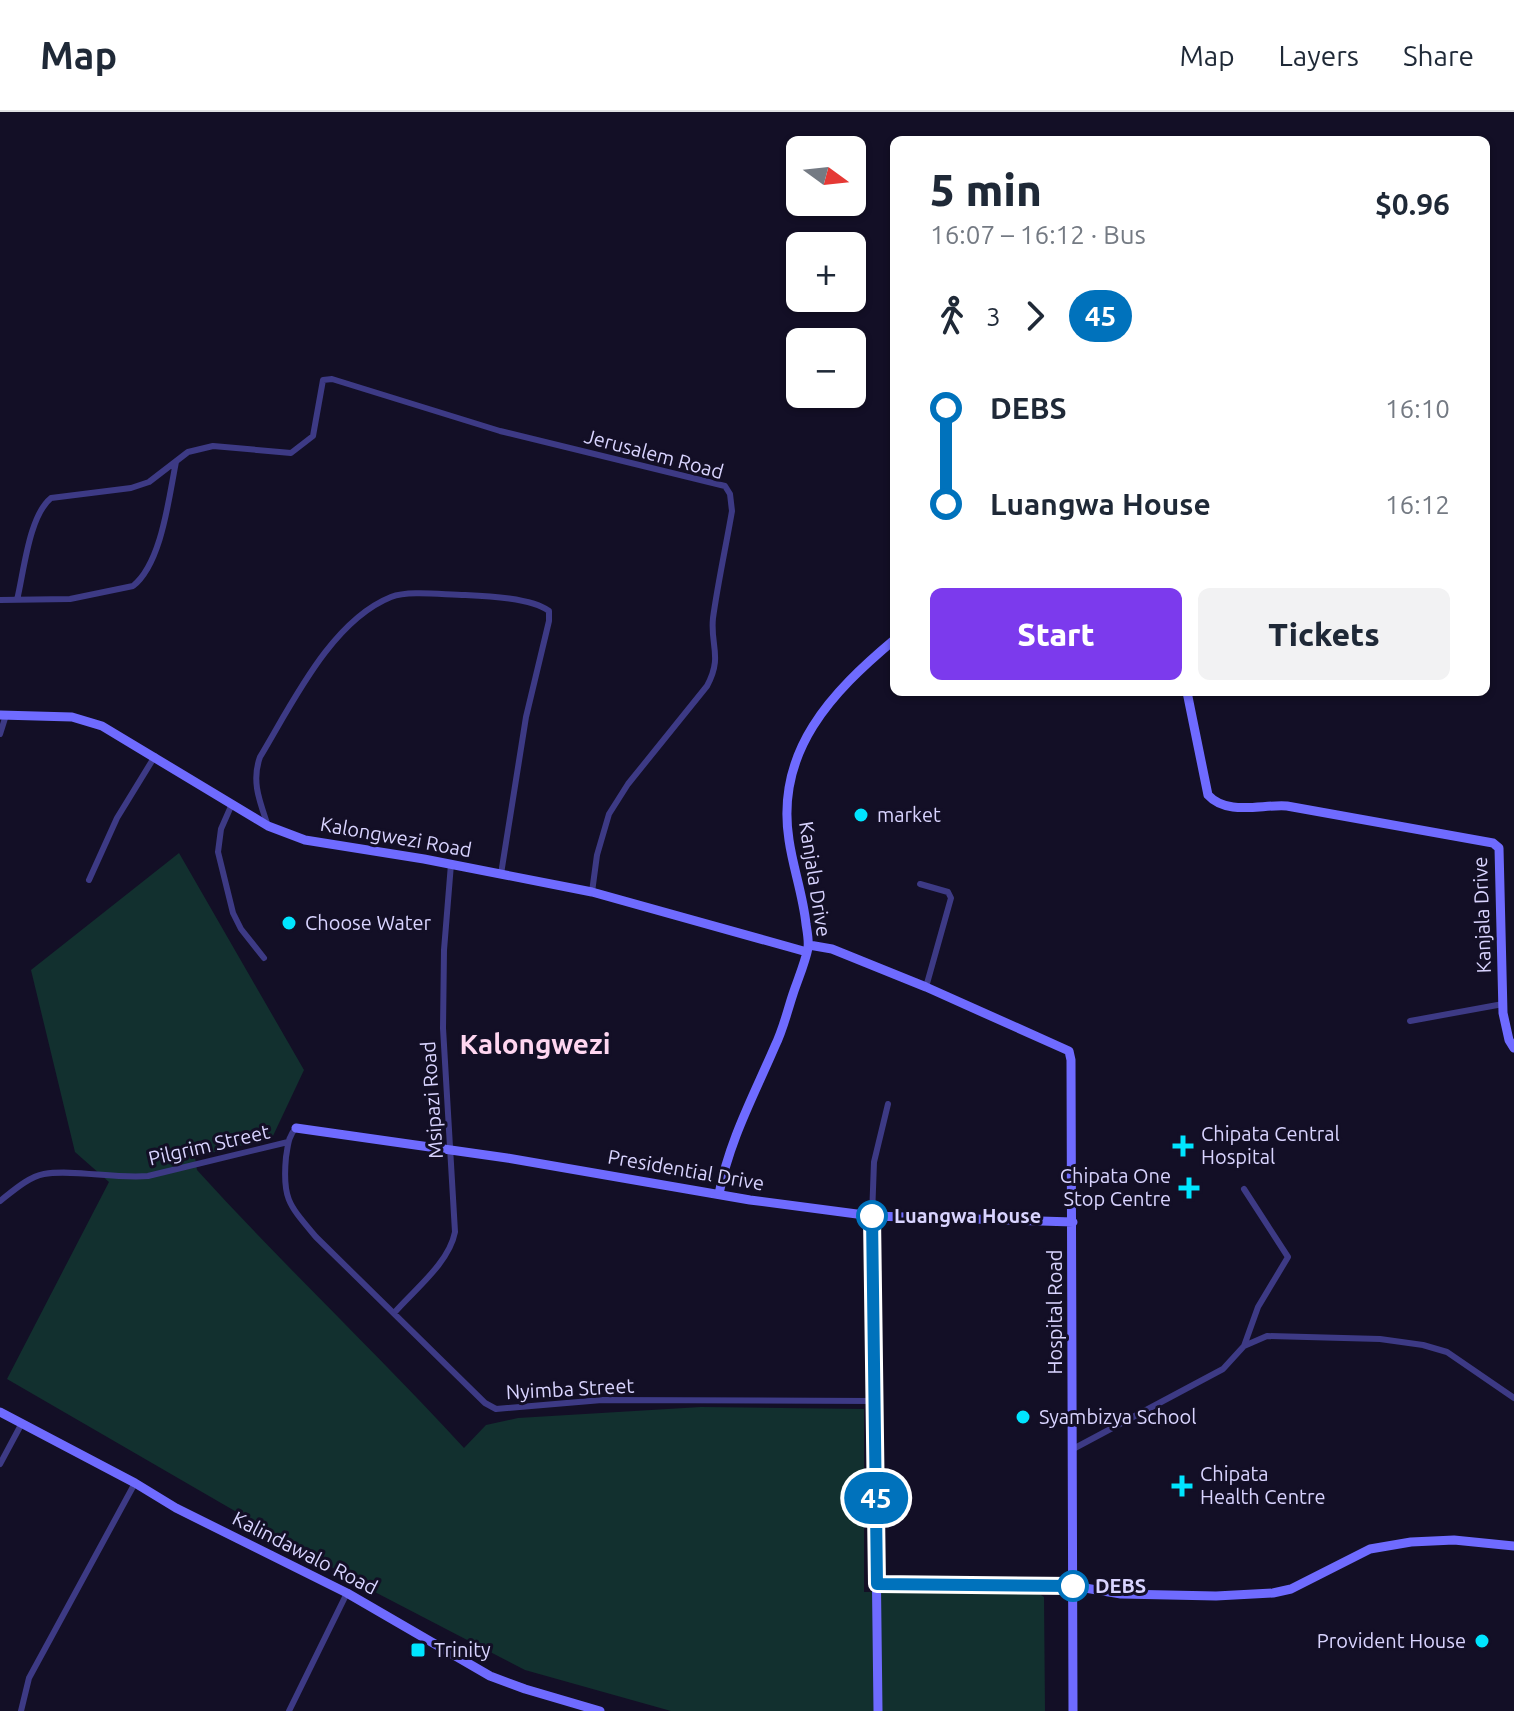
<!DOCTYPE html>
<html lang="en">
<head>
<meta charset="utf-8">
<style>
  :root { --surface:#fff; --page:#f2f2f3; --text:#1f2937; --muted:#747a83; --line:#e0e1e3; --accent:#7c3aed }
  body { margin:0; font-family:Ubuntu,sans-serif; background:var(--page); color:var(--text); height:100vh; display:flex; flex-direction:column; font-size:30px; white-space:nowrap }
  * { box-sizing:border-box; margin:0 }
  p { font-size:26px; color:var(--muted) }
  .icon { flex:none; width:44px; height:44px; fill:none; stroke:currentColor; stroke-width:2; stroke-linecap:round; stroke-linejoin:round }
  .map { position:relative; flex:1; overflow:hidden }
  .details { position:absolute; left:890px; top:24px; width:600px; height:560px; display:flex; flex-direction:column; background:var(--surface); border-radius:12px; box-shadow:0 2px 6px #0004 }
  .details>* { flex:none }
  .badge { padding:0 16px; border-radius:26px; font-size:28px; line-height:52px }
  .needle { width:52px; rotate:105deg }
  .fabs { position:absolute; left:786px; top:24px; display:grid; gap:16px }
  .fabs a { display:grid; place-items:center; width:80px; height:80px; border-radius:12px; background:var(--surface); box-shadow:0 2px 6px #0004; font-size:40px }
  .map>.badge { position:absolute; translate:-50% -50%; box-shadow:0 0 0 4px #fff }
  .legs { display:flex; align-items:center; gap:12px; height:88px; padding:0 40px; font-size:26px }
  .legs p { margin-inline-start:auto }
  .summary { display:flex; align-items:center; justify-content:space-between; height:136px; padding:0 40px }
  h1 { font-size:44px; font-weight:800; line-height:60px }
  .primary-button { display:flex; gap:16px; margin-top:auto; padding:16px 40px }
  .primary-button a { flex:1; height:92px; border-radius:12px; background:var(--accent); color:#fff; font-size:32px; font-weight:800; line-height:92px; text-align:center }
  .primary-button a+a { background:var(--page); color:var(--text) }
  ul { padding:0 40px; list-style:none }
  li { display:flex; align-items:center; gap:28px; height:96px; font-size:30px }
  li i { display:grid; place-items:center; width:12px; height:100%; margin:0 10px; background:currentColor }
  li i::after { content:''; width:20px; height:20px; margin:-10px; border:6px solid; border-radius:50%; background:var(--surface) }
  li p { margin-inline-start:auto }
  li:first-child i { background:linear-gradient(#0000 50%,currentColor 0) }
  li:last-child i { background:linear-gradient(currentColor 50%,#0000 0) }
  header { display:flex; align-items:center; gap:48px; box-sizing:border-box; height:112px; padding:0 40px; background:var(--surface); border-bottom:2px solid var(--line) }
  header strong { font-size:38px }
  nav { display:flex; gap:44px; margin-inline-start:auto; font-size:28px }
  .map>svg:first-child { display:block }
  .green { fill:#12302f }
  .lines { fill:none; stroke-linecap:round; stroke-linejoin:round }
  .street { stroke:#3d3a85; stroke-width:6 }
  .secondary { stroke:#6f6bff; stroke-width:9 }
  .line-1-casing { stroke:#fff; stroke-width:18 }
  .line-1 { stroke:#0072bc; stroke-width:12 }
  .poi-dot { fill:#00e5ff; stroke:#130f26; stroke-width:3 }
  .stop-1-dot { fill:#fff; stroke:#0072bc; stroke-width:4 }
  .labels { text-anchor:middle; stroke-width:6; stroke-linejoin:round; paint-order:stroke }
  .street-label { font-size:20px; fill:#d9d4ff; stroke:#130f26 }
  .poi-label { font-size:20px; fill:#d9d4ff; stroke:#130f26; text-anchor:start }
  .stop-label { font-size:20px; font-weight:bold; fill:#d9d4ff; stroke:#130f26; text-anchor:start }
  .district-label { font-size:28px; font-weight:bold; fill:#ffd6f0; stroke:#130f26 }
</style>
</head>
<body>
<header>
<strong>Map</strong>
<nav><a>Map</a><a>Layers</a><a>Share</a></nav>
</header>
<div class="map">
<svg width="1514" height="1599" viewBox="0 0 1514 1599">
  <rect width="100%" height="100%" fill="#130f26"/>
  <path class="green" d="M179,741L304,958L272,1026L195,1045L197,1058C283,1153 377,1241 464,1336L486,1313L518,1306L701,1295L864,1297V1480L1032,1477L1044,1485L1045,1599H671L525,1558L371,1478L7,1267L109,1070L75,1040L31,858Z"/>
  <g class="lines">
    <path class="street" d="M0,488L70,487L133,474C162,451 169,384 176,350
      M17,488C24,459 29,404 51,386L131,376L149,370L188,340L213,334L291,341L313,324L323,268L332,267L500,319L725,374L730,382L732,399C726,434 718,470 713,506C710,534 723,544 707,574L628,672L609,702L597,743L592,780
      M0,622L6,603
      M232,692L221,717L218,740L233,801L241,817L264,846
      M268,714C260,690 251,670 260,645C292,592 331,509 391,485C409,478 445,483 465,483C487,484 532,486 549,499V509L526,605L501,762
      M89,768L117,706L155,644
      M920,772L948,780L951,786L926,875
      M1410,909L1503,892
      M296,1016C288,1024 288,1034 286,1045C282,1087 289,1093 316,1125L485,1291L496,1297L602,1288L874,1289
      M0,1089C13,1079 28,1065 44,1062C73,1057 115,1067 148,1064L288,1030
      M872,1104L874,1050L888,992
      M394,1201C415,1177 449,1151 455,1120L443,916L444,838L451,752
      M1244,1234L1258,1195L1288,1145L1244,1077
      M1073,1337L1223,1257L1244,1234L1267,1224L1380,1227L1423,1233L1447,1240L1514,1286
      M0,1352L22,1311
      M21,1599L29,1566L135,1371
      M289,1599L347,1481"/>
    <path class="secondary" d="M1187,580L1208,683C1227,704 1262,692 1287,694L1493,731L1499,736L1503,901L1509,928L1514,936
      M0,603L72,605L102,614L268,714L305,728L424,747L592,780L807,840
      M809,833L832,837L926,875L1069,939L1071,948L1073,1599
      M296,1016L507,1046L750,1088L872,1104L1073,1110
      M719,1082C729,1029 754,983 775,934C783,918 787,900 793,882C798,867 805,851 808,836C809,828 807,819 806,812C803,783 793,756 789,728C775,639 832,580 894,528
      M872,1104L878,1599
      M0,1300L135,1371L176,1396L347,1481L490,1564L525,1577L600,1599
      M877,1472L1073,1474L1121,1482L1216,1484L1273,1481L1291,1477L1370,1437L1411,1430L1454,1428L1514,1434"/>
  </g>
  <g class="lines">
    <defs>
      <path id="line-1" d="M872,1104L877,1472L1073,1474"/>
    </defs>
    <use href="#line-1" class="line-1-casing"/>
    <use href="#line-1" class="line-1"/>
  </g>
  <g class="poi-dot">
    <circle cx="861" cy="703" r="8"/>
    <circle cx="289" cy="811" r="8"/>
    <path d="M1179 1022h8v8h8v8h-8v8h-8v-8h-8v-8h8z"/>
    <path d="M1185 1064h8v8h8v8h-8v8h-8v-8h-8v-8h8z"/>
    <circle cx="1023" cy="1305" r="8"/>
    <path d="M1178 1362h8v8h8v8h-8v8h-8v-8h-8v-8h8z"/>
    <circle cx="1482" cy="1529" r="8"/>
    <rect x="410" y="1530" width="16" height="16" rx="4"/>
  </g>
  <g class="stop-1-dot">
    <circle cx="872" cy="1104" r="14"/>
    <circle cx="1073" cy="1474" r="14"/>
  </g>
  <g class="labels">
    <g class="street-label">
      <text transform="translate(654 342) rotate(15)" y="7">Jerusalem Road</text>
      <text transform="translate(396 725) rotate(10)" y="7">Kalongwezi Road</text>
      <text transform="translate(815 767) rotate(81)" y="7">Kanjala Drive</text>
      <text transform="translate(1482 803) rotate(-92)" y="7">Kanjala Drive</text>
      <text transform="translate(432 988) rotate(-94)" y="7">Msipazi Road</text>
      <text transform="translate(209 1033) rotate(-13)" y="7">Pilgrim Street</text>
      <text transform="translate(686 1058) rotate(10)" y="7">Presidential Drive</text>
      <text transform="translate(1055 1200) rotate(-90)" y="7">Hospital Road</text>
      <text transform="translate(570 1277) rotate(-3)" y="7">Nyimba Street</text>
      <text transform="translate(305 1441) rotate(27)" y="7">Kalindawalo Road</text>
    </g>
    <g class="poi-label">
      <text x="877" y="710">market</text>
      <text x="305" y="818">Choose Water</text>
      <text x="1201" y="1029">Chipata Central<tspan x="1201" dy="23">Hospital</tspan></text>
      <text x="1171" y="1071" text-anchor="end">Chipata One<tspan x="1171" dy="23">Stop Centre</tspan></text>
      <text x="1039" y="1312">Syambizya School</text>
      <text x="1200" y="1369">Chipata<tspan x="1200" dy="23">Health Centre</tspan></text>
      <text x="1466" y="1536" text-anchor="end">Provident House</text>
      <text x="434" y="1545">Trinity</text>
    </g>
    <g class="stop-label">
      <text x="894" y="1111">Luangwa House</text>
      <text x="1095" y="1481">DEBS</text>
    </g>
    <g class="district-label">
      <text x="535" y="942">Kalongwezi</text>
    </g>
  </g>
</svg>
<div class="fabs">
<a><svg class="needle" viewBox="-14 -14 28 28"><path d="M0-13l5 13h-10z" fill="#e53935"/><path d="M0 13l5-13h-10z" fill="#747a83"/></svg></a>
<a>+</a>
<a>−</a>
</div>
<b class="badge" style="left:876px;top:1386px;background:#0072bc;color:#fff">45</b>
<section class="details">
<div class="summary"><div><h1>5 min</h1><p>16:07 – 16:12 · Bus</p></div><b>$0.96</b></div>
<div class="legs"><svg class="icon" aria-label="walk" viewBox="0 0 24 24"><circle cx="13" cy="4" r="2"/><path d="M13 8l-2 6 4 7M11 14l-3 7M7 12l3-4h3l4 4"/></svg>3<svg class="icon" aria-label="forward" viewBox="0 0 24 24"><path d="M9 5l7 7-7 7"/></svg><b class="badge" style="background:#0072bc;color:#fff">45</b></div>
<ul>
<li><i style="color:#0072bc"></i><b>DEBS</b><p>16:10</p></li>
<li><i style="color:#0072bc"></i><b>Luangwa House</b><p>16:12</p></li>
</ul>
<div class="primary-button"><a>Start</a><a>Tickets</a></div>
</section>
</div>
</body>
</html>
